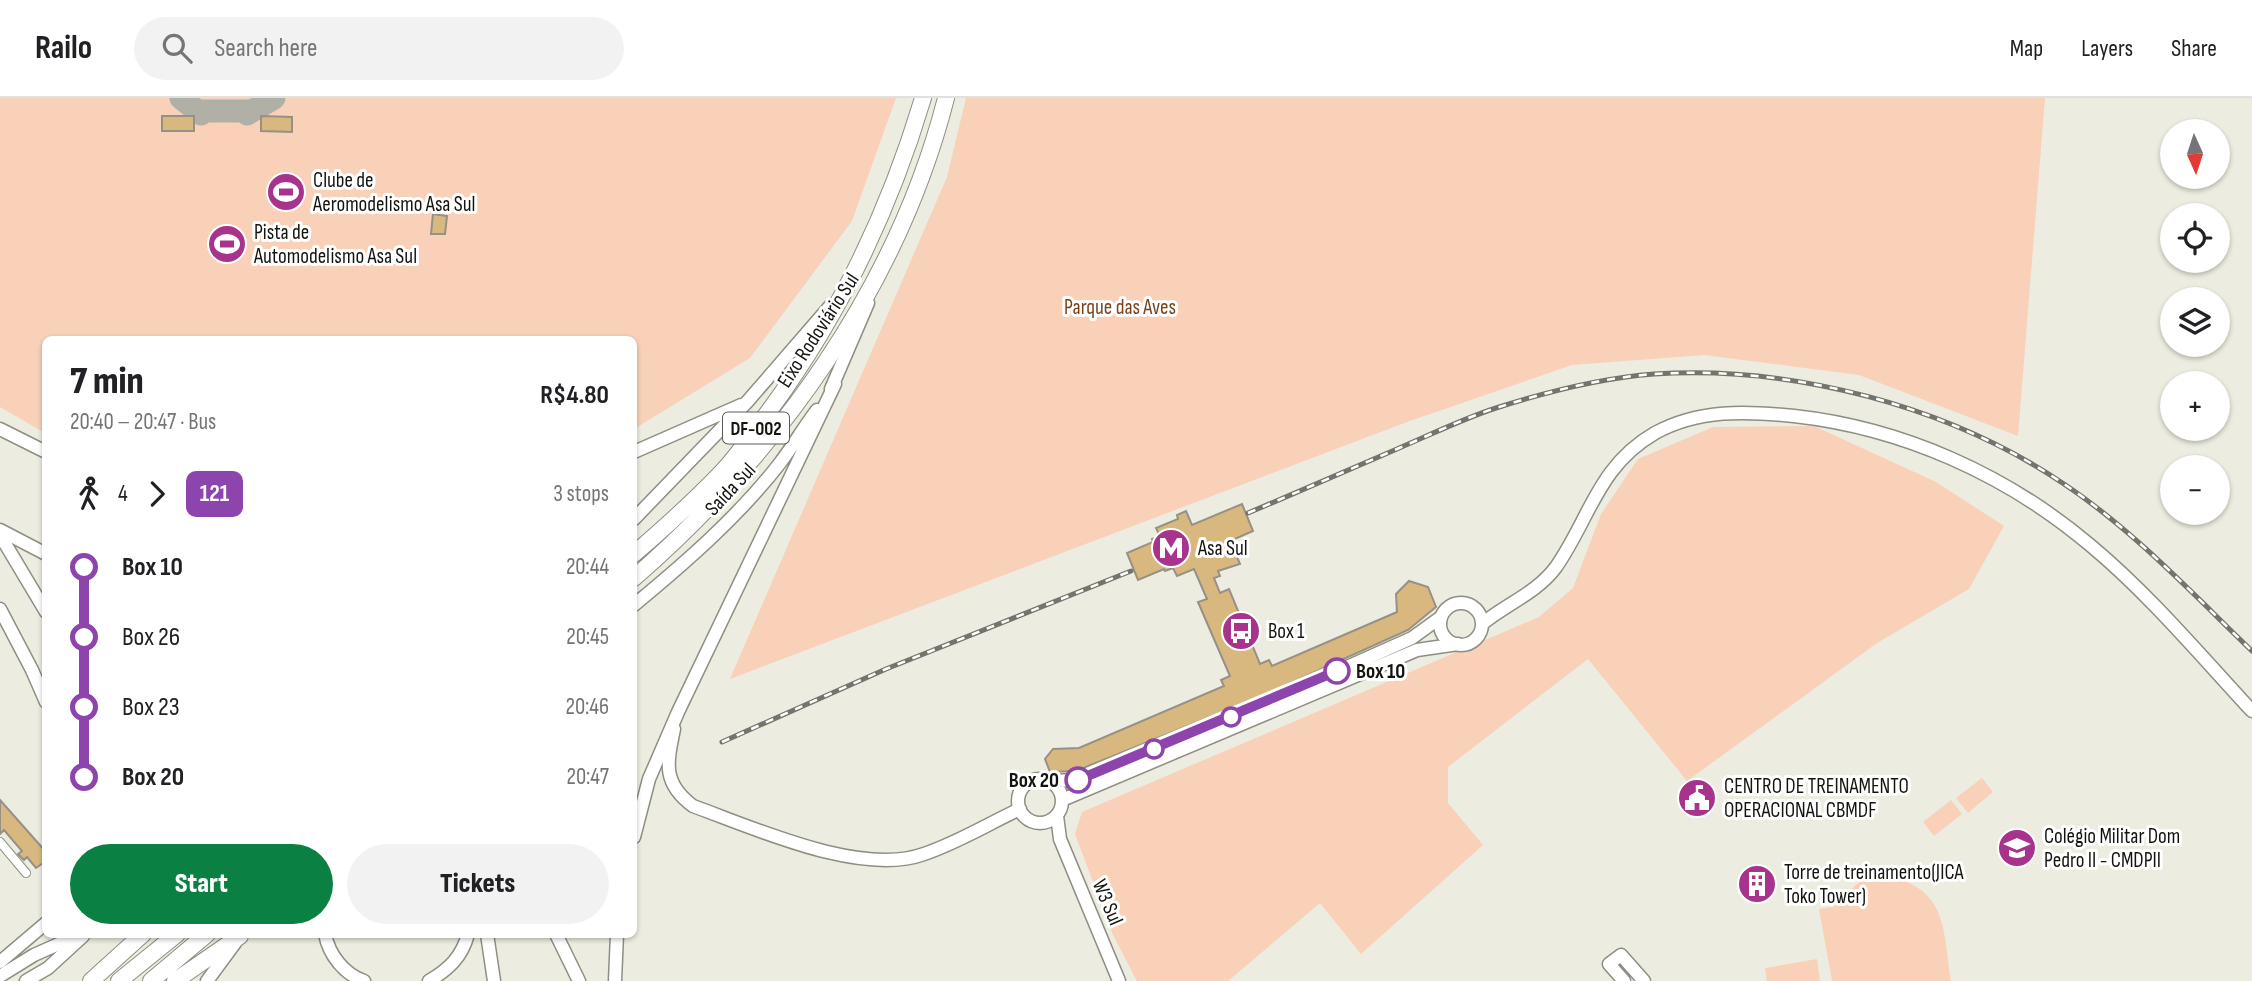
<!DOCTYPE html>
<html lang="en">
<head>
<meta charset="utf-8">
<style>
  :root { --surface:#fff; --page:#f2f2f2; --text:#202124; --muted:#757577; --line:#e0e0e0; --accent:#0b8043 }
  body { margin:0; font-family:"Sofia Sans Condensed",sans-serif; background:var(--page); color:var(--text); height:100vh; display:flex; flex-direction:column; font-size:26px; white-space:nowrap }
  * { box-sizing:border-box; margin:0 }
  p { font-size:23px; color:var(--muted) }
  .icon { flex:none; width:38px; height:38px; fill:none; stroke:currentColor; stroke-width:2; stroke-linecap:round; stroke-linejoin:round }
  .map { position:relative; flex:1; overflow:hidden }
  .drawer { position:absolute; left:42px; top:238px; width:595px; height:602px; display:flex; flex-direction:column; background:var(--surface); border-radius:10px; box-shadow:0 2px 5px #0004 }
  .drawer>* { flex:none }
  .badge { padding:0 14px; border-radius:10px; font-size:24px; line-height:46px }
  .needle { width:46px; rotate:177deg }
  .fabs { position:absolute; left:2160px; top:21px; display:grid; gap:14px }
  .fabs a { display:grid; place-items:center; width:70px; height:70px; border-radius:50%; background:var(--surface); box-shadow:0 2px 5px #0004; font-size:35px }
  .map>.badge { position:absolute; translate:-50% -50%; box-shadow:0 0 0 4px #fff }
  .legs { display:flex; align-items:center; gap:10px; height:77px; padding:0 28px; font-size:23px }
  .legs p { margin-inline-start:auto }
  .overview { display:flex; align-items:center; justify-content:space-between; height:119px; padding:0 28px }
  h1 { font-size:38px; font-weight:800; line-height:52px }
  .primary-button { display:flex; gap:14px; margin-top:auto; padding:14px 28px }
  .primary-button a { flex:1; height:80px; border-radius:42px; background:var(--accent); color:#fff; font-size:28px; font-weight:800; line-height:80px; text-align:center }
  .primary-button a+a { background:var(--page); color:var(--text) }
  ul { padding:0 28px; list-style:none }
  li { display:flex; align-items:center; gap:24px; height:70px; font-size:26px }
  li i { display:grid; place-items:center; width:10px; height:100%; margin:0 9px; background:currentColor }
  li i::after { content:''; width:18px; height:18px; margin:-9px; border:5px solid; border-radius:50%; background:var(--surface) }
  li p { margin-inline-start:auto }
  li:first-child i { background:linear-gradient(#0000 50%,currentColor 0) }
  li:last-child i { background:linear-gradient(currentColor 50%,#0000 0) }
  header { display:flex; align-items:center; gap:42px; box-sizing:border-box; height:98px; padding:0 35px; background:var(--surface); border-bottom:2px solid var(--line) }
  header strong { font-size:33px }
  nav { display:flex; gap:38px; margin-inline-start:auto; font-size:24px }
  .search { width:490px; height:63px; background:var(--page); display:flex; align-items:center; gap:18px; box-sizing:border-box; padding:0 24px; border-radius:38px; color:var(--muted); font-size:26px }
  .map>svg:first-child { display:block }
  .green { fill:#f8d1b8 }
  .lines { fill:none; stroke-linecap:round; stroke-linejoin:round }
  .taxiway { stroke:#b0b0a6; stroke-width:23 }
  .building { fill:#d9b880; stroke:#979086; stroke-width:2 }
  .street-casing { stroke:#8f8e83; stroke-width:10 }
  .secondary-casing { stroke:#8f8e83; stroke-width:15 }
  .primary-casing { stroke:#8f8e83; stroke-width:15 }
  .highway-casing { stroke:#8f8e83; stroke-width:18 }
  .street { stroke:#fff; stroke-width:8 }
  .secondary { stroke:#fff; stroke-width:12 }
  .primary { stroke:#fff; stroke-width:12 }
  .highway { stroke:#fff; stroke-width:16 }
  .rail-casing { stroke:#74746c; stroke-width:5 }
  .rail { stroke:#fff; stroke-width:2.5; stroke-dasharray:8; stroke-linecap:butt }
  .line-1-casing { stroke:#fff; stroke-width:16 }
  .line-1 { stroke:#8e44ad; stroke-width:10 }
  .stop-1-dot { fill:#fff; stroke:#8e44ad; stroke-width:3.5 }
  .labels { text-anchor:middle; stroke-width:6; stroke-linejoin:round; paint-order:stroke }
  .shield { fill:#fff; stroke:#5a5a57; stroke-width:2 }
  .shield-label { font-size:19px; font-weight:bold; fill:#14140f }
  .poi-label { font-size:21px; fill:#14140f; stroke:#fff; text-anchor:start }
  .park-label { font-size:21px; fill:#79441c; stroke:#fff }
  .street-label { font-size:21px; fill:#14140f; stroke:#fff }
  .stop-label { font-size:21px; font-weight:bold; fill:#14140f; stroke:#fff; text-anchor:start }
</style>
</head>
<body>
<header>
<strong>Railo</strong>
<div class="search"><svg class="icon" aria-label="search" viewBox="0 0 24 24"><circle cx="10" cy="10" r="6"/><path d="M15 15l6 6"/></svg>Search here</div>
<nav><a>Map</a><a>Layers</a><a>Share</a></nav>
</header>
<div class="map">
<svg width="2252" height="883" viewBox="0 0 2252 883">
  <rect width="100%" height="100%" fill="#edece0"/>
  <path class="green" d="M0,0H896L852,123L750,260L634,331V242H46L45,335L0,309Z
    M966,0H2045L2018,338L1859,277L1704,257L1572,267L1407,324L730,581L947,79Z
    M1814,328L1936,384L2004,428L1969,491L1877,545L1687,683L1588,561L1448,669V705L1483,747L1361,856L1320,805L1228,883H1137L1113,837L1075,736L1082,714L1539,519L1573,490L1601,416L1638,361L1713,329Z
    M1982,680L1993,694L1968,715L1956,700Z
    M1951,702L1962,716L1934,738L1923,724Z
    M1887,779C1948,789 1943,833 1951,883H1832L1819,811L1833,809L1860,783Z
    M1817,861L1820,883H1767L1765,870Z"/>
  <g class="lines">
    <path class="taxiway" d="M181,0L201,16
      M198,13H251
      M247,16L274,0"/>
  </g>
  <path class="building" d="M162,18H194V33H162Z
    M261,18L292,19V34L261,33Z
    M433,116L447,118L445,136H431Z
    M1242,406L1253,433L1230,443L1240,466L1218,473L1220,478L1214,480L1220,495L1229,491L1260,566L1269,562L1272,568L1397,514L1396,496L1409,483L1428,489L1436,509L1408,532L1259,599L1076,673L1050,674L1045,661L1053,651L1079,650L1224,588L1221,582L1230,578L1198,504L1207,501L1194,471L1177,478L1173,470L1165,473L1164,471L1138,482L1127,455L1153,444L1152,441L1160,438L1156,430L1178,421L1177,417L1186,413L1192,427Z
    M0,702L46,754V763L36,770L27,759L24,762L18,756L22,753L4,732L0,736Z
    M1765,774L1770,780L1765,784L1768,787L1755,797L1747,786Z"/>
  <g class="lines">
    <defs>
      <path id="street" d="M0,744L26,775"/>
      <path id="secondary" d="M1440 526a21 21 0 1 1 42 0a21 21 0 1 1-42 0Z
        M1482,526C1506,506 1537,495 1556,469C1590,420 1598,368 1655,335C1699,311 1746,313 1794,318C1903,330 2007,377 2090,447C2149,496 2200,557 2252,613
        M674,631C667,665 662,685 693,708C754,730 861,779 924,756C957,745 988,726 1020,711
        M1018 703a22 22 0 1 1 44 0a22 22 0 1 1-44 0Z
        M1050,683L1078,682L1262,607L1412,540L1441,519
        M1062,702L1417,552L1458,546
        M1057,718L1060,741L1119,883
        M1624,883L1609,866L1621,857L1644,883"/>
      <path id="primary" d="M831,291L868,205
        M0,331L46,354
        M634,354L741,307
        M634,421L747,304L831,207
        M0,432L46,456
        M0,437L46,514
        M634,507C685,465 739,418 780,365C793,348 804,329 817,312
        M0,511L32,572L46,604
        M634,739L649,681L678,614L835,286
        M325,836C329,857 344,876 364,883
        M487,836L494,883
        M556,836L579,883
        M0,864L46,825
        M0,878L34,857L81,836
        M26,883L48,870L83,838
        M207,883L235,845
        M429,883C449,871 462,859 468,836
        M615,883L617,836"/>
      <path id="highway" d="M634,456C663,431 693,404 720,376C738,358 753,334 769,313C839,218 889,114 923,0
        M634,480C779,354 898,188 946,0
        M91,883L143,836
        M119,883L177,836
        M151,883L207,836
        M175,883L240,838"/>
    </defs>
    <use href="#street" class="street-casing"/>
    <use href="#secondary" class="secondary-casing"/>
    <use href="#primary" class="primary-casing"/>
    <use href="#highway" class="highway-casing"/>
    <use href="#street" class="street"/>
    <use href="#secondary" class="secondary"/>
    <use href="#primary" class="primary"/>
    <use href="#highway" class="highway"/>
    <defs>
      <path id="rail" d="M1248,415C1298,394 1348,372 1397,351C1430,337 1462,321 1496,310C1546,294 1601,280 1654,276C1792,267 1949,308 2064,386C2133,432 2192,495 2252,553
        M722,644L886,571L1131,473"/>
    </defs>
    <use href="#rail" class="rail-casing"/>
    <use href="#rail" class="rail"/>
  </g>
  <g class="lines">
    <defs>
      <path id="line-1" d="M1078,682L1337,573"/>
    </defs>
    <use href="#line-1" class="line-1-casing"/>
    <use href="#line-1" class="line-1"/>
  </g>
  <defs>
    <symbol id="stadium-disc" viewBox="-11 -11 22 22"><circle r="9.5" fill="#a8338c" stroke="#fff"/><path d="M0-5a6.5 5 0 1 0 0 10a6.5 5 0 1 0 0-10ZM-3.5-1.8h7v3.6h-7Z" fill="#fff"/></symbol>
    <symbol id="metro-disc" viewBox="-11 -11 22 22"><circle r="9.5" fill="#a8338c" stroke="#fff"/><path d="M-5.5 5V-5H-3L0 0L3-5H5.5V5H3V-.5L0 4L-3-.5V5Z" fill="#fff"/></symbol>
    <symbol id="bus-disc" viewBox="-11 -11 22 22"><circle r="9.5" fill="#a8338c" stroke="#fff"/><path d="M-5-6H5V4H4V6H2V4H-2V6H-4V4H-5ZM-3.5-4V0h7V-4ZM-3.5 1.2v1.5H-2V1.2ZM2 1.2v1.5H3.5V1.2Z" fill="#fff"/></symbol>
    <symbol id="civic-disc" viewBox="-11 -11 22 22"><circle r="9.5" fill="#a8338c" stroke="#fff"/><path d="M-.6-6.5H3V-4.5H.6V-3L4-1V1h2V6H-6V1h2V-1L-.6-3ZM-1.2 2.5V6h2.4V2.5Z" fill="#fff"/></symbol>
    <symbol id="university-disc" viewBox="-11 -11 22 22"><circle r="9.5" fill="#a8338c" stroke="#fff"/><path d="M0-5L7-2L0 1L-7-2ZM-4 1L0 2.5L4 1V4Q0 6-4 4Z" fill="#fff"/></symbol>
    <symbol id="building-disc" viewBox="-11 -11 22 22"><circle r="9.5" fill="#a8338c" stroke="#fff"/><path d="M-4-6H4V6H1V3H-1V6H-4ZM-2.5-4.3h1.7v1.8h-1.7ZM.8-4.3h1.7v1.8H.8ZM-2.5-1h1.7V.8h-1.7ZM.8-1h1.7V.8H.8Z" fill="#fff"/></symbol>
  </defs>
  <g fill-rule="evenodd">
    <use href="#stadium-disc" x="264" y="72" width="44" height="44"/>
    <use href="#stadium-disc" x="205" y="124" width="44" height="44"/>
    <use href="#metro-disc" x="1149" y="428" width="44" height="44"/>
    <use href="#bus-disc" x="1219" y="511" width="44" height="44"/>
    <use href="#civic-disc" x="1675" y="678" width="44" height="44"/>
    <use href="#university-disc" x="1995" y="728" width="44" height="44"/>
    <use href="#building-disc" x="1735" y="764" width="44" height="44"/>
  </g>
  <g class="stop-1-dot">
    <circle cx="1337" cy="573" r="12"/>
    <circle cx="1231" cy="619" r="9"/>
    <circle cx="1154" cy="651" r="9"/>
    <circle cx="1078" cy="682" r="12"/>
  </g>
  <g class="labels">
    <rect class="shield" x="723" y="314.5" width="66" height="31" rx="5"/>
    <g class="shield-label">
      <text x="756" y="337">DF-002</text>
    </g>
    <g class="poi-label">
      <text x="313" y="89">Clube de<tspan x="313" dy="24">Aeromodelismo Asa Sul</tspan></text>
      <text x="254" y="141">Pista de<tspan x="254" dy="24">Automodelismo Asa Sul</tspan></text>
      <text x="1198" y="457">Asa Sul</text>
      <text x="1268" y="540">Box 1</text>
      <text x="1724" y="695">CENTRO DE TREINAMENTO<tspan x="1724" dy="24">OPERACIONAL CBMDF</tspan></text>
      <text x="2044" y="745">Colégio Militar Dom<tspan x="2044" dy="24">Pedro II - CMDPII</tspan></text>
      <text x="1784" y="781">Torre de treinamento(JICA<tspan x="1784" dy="24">Toko Tower)</tspan></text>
    </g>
    <g class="park-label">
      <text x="1120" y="216">Parque das Aves</text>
    </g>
    <g class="street-label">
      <text transform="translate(818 232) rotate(-57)" y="7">Eixo Rodoviário Sul</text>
      <text transform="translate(730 391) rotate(-47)" y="7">Saída Sul</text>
      <text transform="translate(1108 804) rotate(67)" y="7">W3 Sul</text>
    </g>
    <g class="stop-label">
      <text x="1356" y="580">Box 10</text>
      <text x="1059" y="689" text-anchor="end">Box 20</text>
    </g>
  </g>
</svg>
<div class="fabs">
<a><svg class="needle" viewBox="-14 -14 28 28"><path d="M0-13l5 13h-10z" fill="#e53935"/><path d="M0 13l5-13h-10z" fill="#757577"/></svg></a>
<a><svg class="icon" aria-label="locate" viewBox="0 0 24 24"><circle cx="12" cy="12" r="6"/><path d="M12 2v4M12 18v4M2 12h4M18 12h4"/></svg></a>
<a><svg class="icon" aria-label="layers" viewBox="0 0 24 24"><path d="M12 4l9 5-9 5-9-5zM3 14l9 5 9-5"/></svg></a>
<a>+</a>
<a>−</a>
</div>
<section class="drawer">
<div class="overview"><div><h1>7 min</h1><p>20:40 – 20:47 · Bus</p></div><b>R$4.80</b></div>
<div class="legs"><svg class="icon" aria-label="walk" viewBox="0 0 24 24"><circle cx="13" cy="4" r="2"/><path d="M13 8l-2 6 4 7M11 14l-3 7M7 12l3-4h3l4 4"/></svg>4<svg class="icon" aria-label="forward" viewBox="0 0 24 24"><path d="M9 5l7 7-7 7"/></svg><b class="badge" style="background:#8e44ad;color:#fff">121</b><p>3 stops</p></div>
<ul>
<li><i style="color:#8e44ad"></i><b>Box 10</b><p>20:44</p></li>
<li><i style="color:#8e44ad"></i><span>Box 26</span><p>20:45</p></li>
<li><i style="color:#8e44ad"></i><span>Box 23</span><p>20:46</p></li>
<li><i style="color:#8e44ad"></i><b>Box 20</b><p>20:47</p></li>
</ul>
<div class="primary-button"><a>Start</a><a>Tickets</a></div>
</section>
</div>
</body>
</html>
